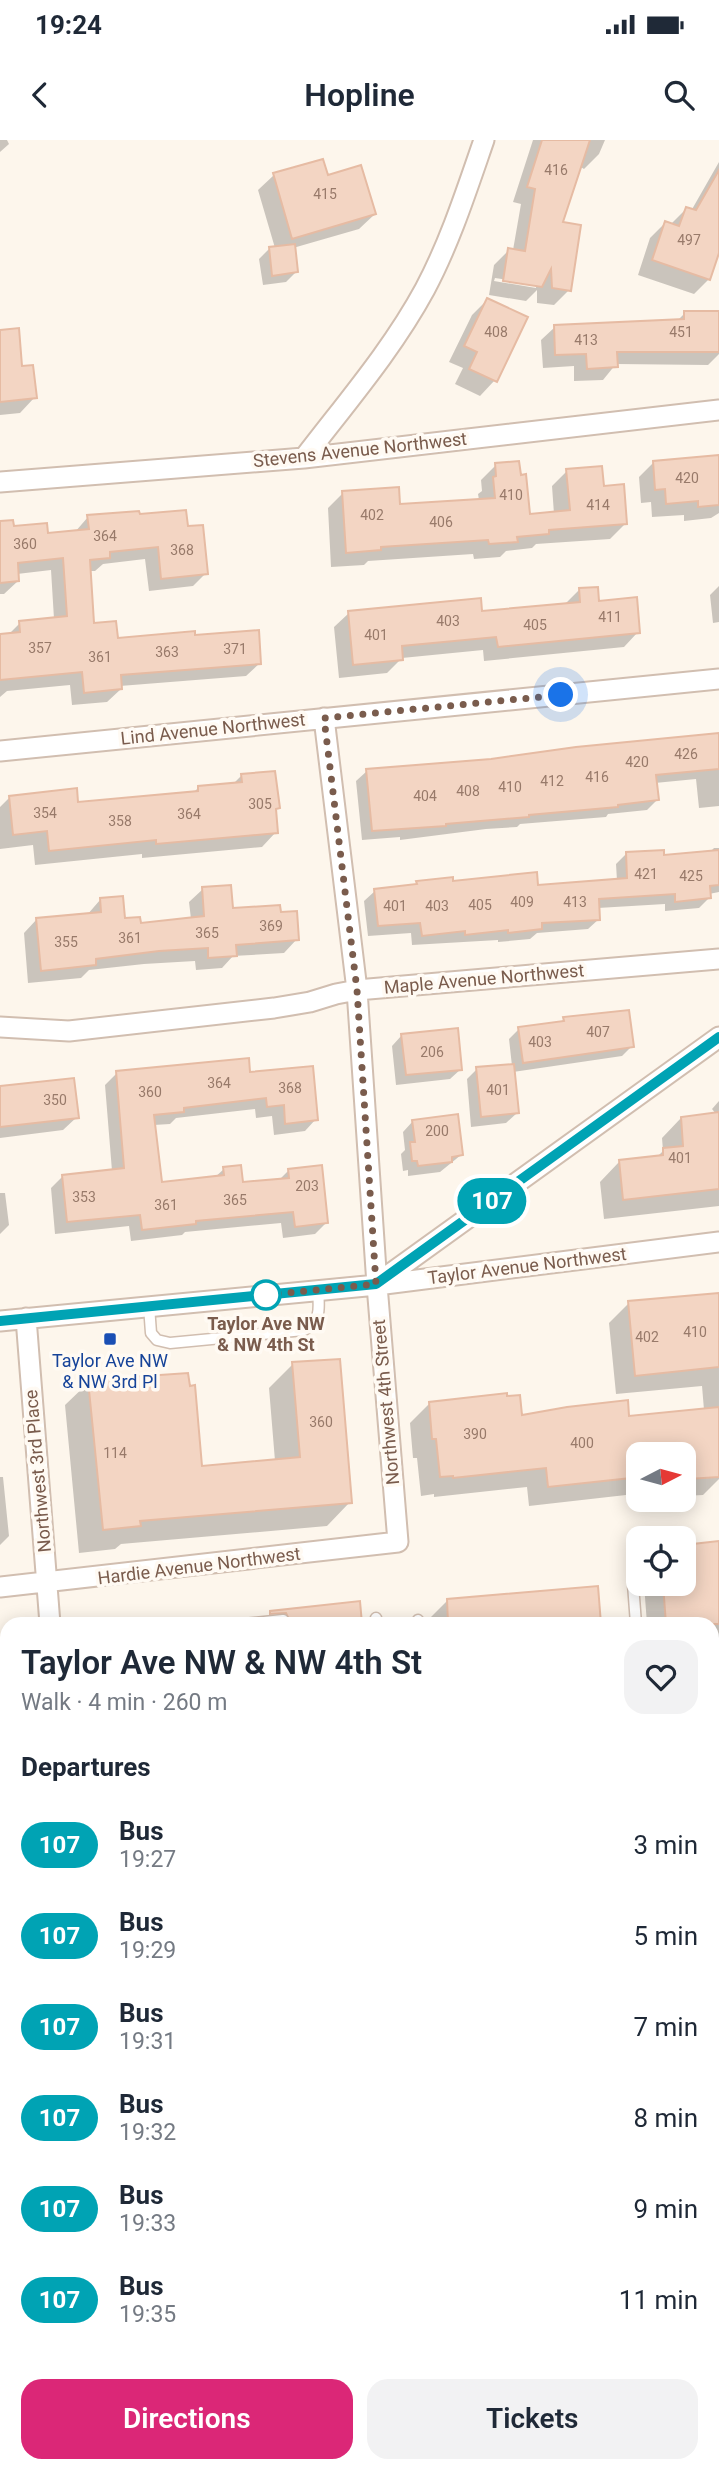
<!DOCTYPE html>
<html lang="en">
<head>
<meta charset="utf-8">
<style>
  :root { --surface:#fff; --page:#f2f2f3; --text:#1f2937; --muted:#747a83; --accent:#db2777 }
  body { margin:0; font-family:Roboto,sans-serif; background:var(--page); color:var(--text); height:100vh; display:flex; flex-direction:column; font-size:26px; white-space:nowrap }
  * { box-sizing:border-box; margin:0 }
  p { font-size:23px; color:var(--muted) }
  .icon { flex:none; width:38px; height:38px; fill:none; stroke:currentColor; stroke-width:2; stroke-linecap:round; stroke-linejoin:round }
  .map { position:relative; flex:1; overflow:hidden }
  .panel { position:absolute; left:0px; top:1477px; width:719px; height:856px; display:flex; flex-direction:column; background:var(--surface); border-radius:21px 21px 0 0; box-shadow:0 4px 18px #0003 }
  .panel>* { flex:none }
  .badge { padding:0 14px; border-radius:23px; font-size:24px; line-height:46px }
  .needle { width:46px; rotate:84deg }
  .tools { position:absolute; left:626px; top:1302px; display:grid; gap:14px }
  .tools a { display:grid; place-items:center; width:70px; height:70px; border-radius:14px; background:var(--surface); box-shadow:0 4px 18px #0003; font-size:35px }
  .you { position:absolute; width:35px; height:35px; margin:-18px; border:5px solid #fff; border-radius:50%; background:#1a73e8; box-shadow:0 0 0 10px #1a73e833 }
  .map>.badge { position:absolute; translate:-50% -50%; box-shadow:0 0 0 4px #fff }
  h2 { padding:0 21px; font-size:26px; line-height:63px }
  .round { display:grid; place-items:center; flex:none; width:74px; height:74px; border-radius:21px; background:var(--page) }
  .summary { display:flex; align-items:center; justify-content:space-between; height:119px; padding:0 21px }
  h1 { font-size:33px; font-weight:600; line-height:52px }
  .primary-button { display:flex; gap:14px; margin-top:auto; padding:14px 21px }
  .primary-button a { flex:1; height:80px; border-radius:21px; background:var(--accent); color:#fff; font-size:28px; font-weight:600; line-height:80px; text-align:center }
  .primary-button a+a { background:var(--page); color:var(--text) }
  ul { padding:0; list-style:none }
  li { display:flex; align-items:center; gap:21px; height:91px; padding:0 21px }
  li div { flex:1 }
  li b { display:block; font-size:26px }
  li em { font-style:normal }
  li .badge { min-width:77px; font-weight:700; text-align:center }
  .status { display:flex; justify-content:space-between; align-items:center; height:49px; padding:0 35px; background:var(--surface); direction:ltr }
  .status svg { height:19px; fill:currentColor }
  header { display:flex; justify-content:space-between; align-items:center; height:91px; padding:0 21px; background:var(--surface); font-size:32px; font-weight:600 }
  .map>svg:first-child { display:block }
  .green { fill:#d8ecc9 }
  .shadow { fill:#0003; fill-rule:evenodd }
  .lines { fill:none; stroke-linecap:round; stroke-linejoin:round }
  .taxiway { stroke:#dbcfda; stroke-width:63 }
  .building { fill:#f3d5c3; stroke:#e6bba3; stroke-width:2 }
  .lane-casing { stroke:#d1beb0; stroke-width:13 }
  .street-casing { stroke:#d1beb0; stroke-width:23 }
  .primary-casing { stroke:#dad1cd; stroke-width:35 }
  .lane { stroke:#fff; stroke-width:10 }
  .street { stroke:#fff; stroke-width:19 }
  .primary { stroke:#fbd9a5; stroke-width:32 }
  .line-casing { stroke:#fff; stroke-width:16 }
  .line { stroke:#00a3b4; stroke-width:10 }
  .walk { stroke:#7a5c4d; stroke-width:7; stroke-dasharray:0 12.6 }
  .stop-dot { fill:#fff; stroke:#00a3b4; stroke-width:3.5 }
  .transit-dot { fill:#1a4fb4; stroke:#fffaf3; stroke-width:2.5 }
  .labels { text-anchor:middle; stroke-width:7; stroke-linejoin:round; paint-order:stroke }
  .number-label { font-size:14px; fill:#987a6a }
  .street-label { font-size:18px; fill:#7a5c4d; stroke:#fffaf3 }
  .stop-label { font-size:18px; font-weight:bold; fill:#7a5c4d; stroke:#fffaf3 }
  .transit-label { font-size:18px; fill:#164399; stroke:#fffaf3 }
</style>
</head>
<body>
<div class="status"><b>19:24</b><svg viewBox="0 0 49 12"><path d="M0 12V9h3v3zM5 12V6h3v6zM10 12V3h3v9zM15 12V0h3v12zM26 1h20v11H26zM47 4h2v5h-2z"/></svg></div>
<header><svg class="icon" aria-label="back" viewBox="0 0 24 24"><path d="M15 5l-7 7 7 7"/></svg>Hopline<svg class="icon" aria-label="search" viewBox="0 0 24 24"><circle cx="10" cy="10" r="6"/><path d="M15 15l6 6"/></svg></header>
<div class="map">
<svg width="719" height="2332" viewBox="0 0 719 2332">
  <rect width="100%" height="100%" fill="#fdf6ec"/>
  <path class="green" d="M719,2091V2284L712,2285V2092Z
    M7,2273V2326H522L493,2332H0V2275Z"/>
  <path class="shadow" d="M0,0H7L9,4L0,12Z
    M533,0H605L599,14L584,29L579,26L561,84L569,150L554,165L537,163V150L526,161L489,155L494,125L509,110H513L521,64L513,62ZM495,138L536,144V148L494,141Z
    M719,22V108L709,139L694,154L638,135L650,98L665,83L670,85L686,69L691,71Z
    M274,35L327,37L375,74L359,89L293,108L296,132L286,142L263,145L259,119L270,108H275L258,50Z
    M487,160L495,240L480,256L455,244L463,228L449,222L472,175Z
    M685,173H719V214L708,225L616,224L603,240L574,241V226L543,228L541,200L555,187L677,181Z
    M0,191L35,257L20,273L0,275Z
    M719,316V373L711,378L684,381V375L652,377L651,362L641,363L639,337L653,323Z
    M496,325L528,376L554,374L552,346L567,331L602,348L626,383L610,399L536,404L532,408L506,411L500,417L474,419L473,414L368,421L364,425L331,427L328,368L343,353L398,366L479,360L478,354L482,351L481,340Z
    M138,376L186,388L206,433L193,446L149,451L145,419L103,424L95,431H89L93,485L116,500L193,497L260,523L246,536L120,546L121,549L107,562L72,565L70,545L7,551L0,557V496L8,495L20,483L54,479L51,430L17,434L18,441L4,454H0V389L47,395L75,392L88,377Z
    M719,446V482L713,483L710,455Z
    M579,450L638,492L624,507L484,521L483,510L402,518L387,533L339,538L334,487L349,473H480L564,465Z
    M719,593V666L699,668L696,639L655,643L657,660L647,670L608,674L606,677L520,684L517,687L486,689L400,700V697L362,700L356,641L367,631L491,620Z
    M242,635L278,668L274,671L276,692L262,707L142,718V714L35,725L33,705L0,709V667L10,657L77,664L192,654L199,647L233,644Z
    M714,708H719V752L709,754L710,757L699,768L665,771V764L598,768L599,779L588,789L537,793L530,799L498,802V800L412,805L411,793L368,796L364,761L375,751L414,746L417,742L537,747L617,741L616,724L626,714L662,717L709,713Z
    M203,749L231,770L279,774L297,799L284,813L233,816L222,828L196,830L195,821L144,824L89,830L81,838L28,843L24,793L37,779L87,775L100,760L124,780L139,785L191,779L189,762Z
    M564,879L632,906L622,916L513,932L517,973L506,983L471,987L467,939L477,929L512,926L509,899L519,889L560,883Z
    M402,895L461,929L450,939L396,945L392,906Z
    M117,933L249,934L316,979L305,991L274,995L272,976L256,978L255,969L176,978L170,984L154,985L161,1044L214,1038L224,1029L241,1044L279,1040L289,1030L327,1082L315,1094L283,1098L281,1083L185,1092L182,1095L131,1101L129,1086L55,1094L51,1048L63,1036L112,1031L105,945Z
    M0,947L77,977L63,990L0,998Z
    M719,961V1066L604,1079L600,1042L619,1022L656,1018L663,1011L662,998L681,978L716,974L712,969Z
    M413,981L461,1015L440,1032L408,1036V1030L403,1031L401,1014L405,1010L403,992Z
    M0,1053H5L9,1085L0,1094Z
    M719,1154V1339L703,1355L684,1356V1314H639V1360L627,1361L626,1355L529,1366L527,1347L434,1357V1354L421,1356L417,1318H413L410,1283L429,1264L520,1277L628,1278L704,1270L702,1246L616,1254L609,1183L629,1163Z
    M293,1224L350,1362L327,1386L121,1404L115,1409L79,1413L65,1265L89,1242L200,1328L275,1321L269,1248Z
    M0,1337H3L9,1396L0,1405Z
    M684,1399L686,1407L719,1403V1511L712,1512V1484H647L644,1444H684Z
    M447,1461L599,1484H428V1480Z
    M203,1477L204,1484H139Z
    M7,1521V1582L0,1583V1522Z"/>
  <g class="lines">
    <path class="taxiway" d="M712,2063L719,2062
      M0,2212L7,2211"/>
  </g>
  <path class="building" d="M542,0H590L563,82L581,85L571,151L552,148L551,129L542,147L503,141L508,108L525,111L535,49L527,47Z
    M323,19L328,35L361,25L376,74L292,99L273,33Z
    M719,30V113L710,140L652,120L665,81L679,86L686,67L696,70Z
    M295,104L298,132L272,136L269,107Z
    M487,158L528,177L497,242L469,229L477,212L464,206Z
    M684,171H719V212H617L618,227L587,229L586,214L555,215L554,185L684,179Z
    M19,188L22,226L33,225L37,258L0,262V190Z
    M719,315V365L698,367V361L666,364L665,349L655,350L653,321Z
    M519,321L521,335L526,334L530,374L570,370L566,329L602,326L604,346L624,344L627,384L549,390V394L517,397L518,402L489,404L488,400L381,407V410L346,413L342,351L399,347L400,364L495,358L493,337L496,336L495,323Z
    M186,370L188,386L203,385L208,434L161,439L158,407L110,412V418L90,420L94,483L116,481L118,498L195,491V495L259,490L261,524L121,535L122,549L84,553L82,532L0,540V494L20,492L19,481L67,476L63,418L18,423L19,441L0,443V381L13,380L14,386L47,383L48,393L89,389L87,375L139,371L140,374Z
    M598,447L599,461L637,457L640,493L498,507L496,497L402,506L403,520L353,525L348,471L481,458L482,471L580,462L579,448Z
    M719,593V629L656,635L659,660L618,665V667L529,675V677L446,684V686L372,691L366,629L491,619L576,607Z
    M275,631L280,668L276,669L278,693L156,704V700L49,711L47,691L13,695L9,656L77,648L78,662L198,651V646L242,642L241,634Z
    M664,710V715L719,710V745L710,746L711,758L675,762V754L599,759L600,780L542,783V789L508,793V790L465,795V791L422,796L420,783L378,786L374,749L417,744L416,741L453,737V741L537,732L538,745L627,738L626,712Z
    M231,745L233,768L280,765L281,772L297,771L299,800L236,805L237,816L208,818V808L159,811L96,819V825L41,831L36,778L101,772L100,758L123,756L125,778L140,777L141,783L204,776L202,747Z
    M629,870L634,907L523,923L518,887L564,881L563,877Z
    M458,888L462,930L406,935L401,894Z
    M249,918L250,932L313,926L318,980L285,984L284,965L267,967L266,958L184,968V972L154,975L162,1042L224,1035L223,1027L241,1025L243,1042L289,1038L288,1029L322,1025L328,1083L295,1087L293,1072L196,1081V1084L142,1090L140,1075L67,1082L62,1035L124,1028L116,931Z
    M514,924L519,973L481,977L476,927Z
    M74,938L79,978L0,987V946Z
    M719,972V1049L623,1060L619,1020L663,1015V1008L683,1006L681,977Z
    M458,974L463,1015L452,1017V1022L418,1026L417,1021H412L410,1002H415L412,980Z
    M719,1153V1227L635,1236L628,1161Z
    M340,1219L352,1363L140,1381L141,1386L103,1390L88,1240L188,1233L190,1246L195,1245L202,1326L300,1317L292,1222Z
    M507,1253V1256L520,1255L522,1275L567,1267L628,1260L629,1276L719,1267V1337L688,1339L686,1314H629L631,1338L548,1347L546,1328L453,1338V1336L440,1337L436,1299H432L429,1262Z
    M719,1401V1484H666L663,1444H684V1405Z
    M598,1446L601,1484H448L447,1459Z
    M360,1461L362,1484H291L286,1473L270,1474V1471Z"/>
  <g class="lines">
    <defs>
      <path id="lane" d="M149,1166L151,1193L157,1200L170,1203L304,1190C322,1178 319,1170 318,1150
        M633,1444L636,1484
        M376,1478V1484
        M418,1480L419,1484
        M244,1484L283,1480L284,1484
        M712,1523L719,1522
        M0,1613H7
        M712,1760L719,1759
        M0,1821L7,1819
        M0,1911L7,1909"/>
      <path id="street" d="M304,318C346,263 392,210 425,149C450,102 467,49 484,0
        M0,342L304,318L719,270
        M0,611L719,539
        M0,887L69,891L274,868L310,862L336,854L357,850L719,819
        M379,1142L719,897
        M26,1178L50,1484
        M0,1181L377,1145L719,1102
        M0,1447L398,1402L377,1145L357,850L324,578"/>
      <path id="primary" d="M712,1629H719
        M0,1716L7,1715"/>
    </defs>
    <use href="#lane" class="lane-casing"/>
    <use href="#street" class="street-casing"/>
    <use href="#primary" class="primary-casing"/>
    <use href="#lane" class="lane"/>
    <use href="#street" class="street"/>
    <use href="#primary" class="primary"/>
  </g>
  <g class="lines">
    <defs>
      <path id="line" d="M0,1181L376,1144L719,897"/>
    </defs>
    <use href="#line" class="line-casing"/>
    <use href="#line" class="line"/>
    <path class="walk" d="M266,1155L376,1144L357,850L324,578L561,555"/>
  </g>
  <circle class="stop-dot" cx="266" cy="1155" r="14"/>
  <rect class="transit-dot" x="103" y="1192" width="14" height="14" rx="3.5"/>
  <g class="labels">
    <g class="number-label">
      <text x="556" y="35">416</text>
      <text x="325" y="59">415</text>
      <text x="689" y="105">497</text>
      <text x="496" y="197">408</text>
      <text x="681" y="197">451</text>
      <text x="586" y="205">413</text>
      <text x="687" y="343">420</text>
      <text x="511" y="360">410</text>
      <text x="598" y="370">414</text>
      <text x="372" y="380">402</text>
      <text x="441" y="387">406</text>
      <text x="105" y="401">364</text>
      <text x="25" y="409">360</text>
      <text x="182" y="415">368</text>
      <text x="610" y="482">411</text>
      <text x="448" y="486">403</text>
      <text x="535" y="490">405</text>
      <text x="376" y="500">401</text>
      <text x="40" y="513">357</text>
      <text x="235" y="514">371</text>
      <text x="167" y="517">363</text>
      <text x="100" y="522">361</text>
      <text x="686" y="619">426</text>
      <text x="637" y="627">420</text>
      <text x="597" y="642">416</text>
      <text x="552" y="646">412</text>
      <text x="510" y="652">410</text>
      <text x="468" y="656">408</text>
      <text x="425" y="661">404</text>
      <text x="260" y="669">305</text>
      <text x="45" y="678">354</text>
      <text x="189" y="679">364</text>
      <text x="120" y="686">358</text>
      <text x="646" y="739">421</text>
      <text x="691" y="741">425</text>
      <text x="522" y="767">409</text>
      <text x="575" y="767">413</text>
      <text x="480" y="770">405</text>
      <text x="395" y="771">401</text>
      <text x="437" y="771">403</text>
      <text x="271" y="791">369</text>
      <text x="207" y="798">365</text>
      <text x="130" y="803">361</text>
      <text x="66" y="807">355</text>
      <text x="598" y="897">407</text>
      <text x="540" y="907">403</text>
      <text x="432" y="917">206</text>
      <text x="219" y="948">364</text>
      <text x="290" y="953">368</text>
      <text x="498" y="955">401</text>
      <text x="150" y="957">360</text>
      <text x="55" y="965">350</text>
      <text x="437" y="996">200</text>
      <text x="680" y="1023">401</text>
      <text x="307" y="1051">203</text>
      <text x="84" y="1062">353</text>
      <text x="235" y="1065">365</text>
      <text x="166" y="1070">361</text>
      <text x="695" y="1197">410</text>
      <text x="647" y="1202">402</text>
      <text x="321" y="1287">360</text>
      <text x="475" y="1299">390</text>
      <text x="582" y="1308">400</text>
      <text x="115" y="1318">114</text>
    </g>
    <g class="street-label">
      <text transform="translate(360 310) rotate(-6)" y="6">Stevens Avenue Northwest</text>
      <text transform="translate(213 589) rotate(-6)" y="6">Lind Avenue Northwest</text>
      <text transform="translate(484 839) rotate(-5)" y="6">Maple Avenue Northwest</text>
      <text transform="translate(527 1126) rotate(-7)" y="6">Taylor Avenue Northwest</text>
      <text transform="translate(386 1262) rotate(-95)" y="6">Northwest 4th Street</text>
      <text transform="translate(38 1331) rotate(-95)" y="6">Northwest 3rd Place</text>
      <text transform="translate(199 1426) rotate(-7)" y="6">Hardie Avenue Northwest</text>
    </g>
    <g class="stop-label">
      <text x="266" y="1190">Taylor Ave NW<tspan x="266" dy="21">&amp; NW 4th St</tspan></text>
    </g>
    <g class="transit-label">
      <text x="110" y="1227">Taylor Ave NW<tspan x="110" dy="21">&amp; NW 3rd Pl</tspan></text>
    </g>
  </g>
</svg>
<div class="tools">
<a><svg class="needle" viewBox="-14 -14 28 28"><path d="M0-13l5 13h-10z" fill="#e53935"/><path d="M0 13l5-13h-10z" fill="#747a83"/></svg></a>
<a><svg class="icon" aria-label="locate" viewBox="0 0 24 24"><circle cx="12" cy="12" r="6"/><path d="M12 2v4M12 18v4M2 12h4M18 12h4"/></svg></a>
</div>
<div class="you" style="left:561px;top:555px"></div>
<b class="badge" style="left:492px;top:1061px;background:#00a3b4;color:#fff">107</b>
<section class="panel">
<div class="summary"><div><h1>Taylor Ave NW &amp; NW 4th St</h1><p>Walk · 4 min · 260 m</p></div><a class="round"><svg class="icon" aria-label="heart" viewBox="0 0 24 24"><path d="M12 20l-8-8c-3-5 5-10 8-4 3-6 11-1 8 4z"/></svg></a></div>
<h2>Departures</h2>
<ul>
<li><span class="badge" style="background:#00a3b4;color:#fff">107</span><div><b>Bus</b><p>19:27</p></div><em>3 min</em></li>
<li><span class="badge" style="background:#00a3b4;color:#fff">107</span><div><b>Bus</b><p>19:29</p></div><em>5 min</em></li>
<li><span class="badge" style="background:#00a3b4;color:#fff">107</span><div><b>Bus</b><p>19:31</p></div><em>7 min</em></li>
<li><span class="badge" style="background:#00a3b4;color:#fff">107</span><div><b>Bus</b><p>19:32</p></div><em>8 min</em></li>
<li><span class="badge" style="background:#00a3b4;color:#fff">107</span><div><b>Bus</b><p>19:33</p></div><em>9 min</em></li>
<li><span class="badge" style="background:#00a3b4;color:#fff">107</span><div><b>Bus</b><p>19:35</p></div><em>11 min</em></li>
</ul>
<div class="primary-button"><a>Directions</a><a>Tickets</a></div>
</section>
</div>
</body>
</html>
